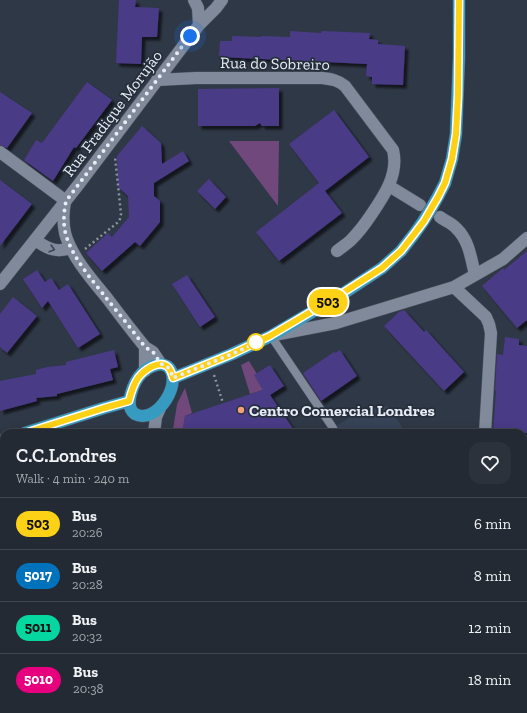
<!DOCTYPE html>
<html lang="en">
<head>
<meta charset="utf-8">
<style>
  :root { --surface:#232a34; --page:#2b323c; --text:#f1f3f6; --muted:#a3a7ac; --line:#40464f }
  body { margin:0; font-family:"Zilla Slab",serif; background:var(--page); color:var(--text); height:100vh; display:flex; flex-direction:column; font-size:15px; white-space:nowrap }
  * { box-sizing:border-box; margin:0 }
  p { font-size:13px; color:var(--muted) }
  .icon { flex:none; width:22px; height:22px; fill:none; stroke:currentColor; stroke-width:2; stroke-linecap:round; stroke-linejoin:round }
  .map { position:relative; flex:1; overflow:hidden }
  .sheet { position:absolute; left:0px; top:429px; width:527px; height:284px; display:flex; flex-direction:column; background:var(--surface); border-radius:12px 12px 0 0; box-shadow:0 2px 10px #0003,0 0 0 1px var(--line) }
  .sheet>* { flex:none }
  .badge { padding:0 8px; border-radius:13px; font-size:14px; line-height:26px }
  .you { position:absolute; width:20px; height:20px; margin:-10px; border:3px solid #fff; border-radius:50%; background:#1a73e8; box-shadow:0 0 0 6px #1a73e833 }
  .map>.badge { position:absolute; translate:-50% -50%; box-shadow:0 0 0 2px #fff }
  .round { display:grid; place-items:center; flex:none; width:42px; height:42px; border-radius:12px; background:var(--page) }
  .overview { display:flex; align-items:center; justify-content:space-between; height:68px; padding:0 16px }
  h1 { font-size:19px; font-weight:600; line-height:30px }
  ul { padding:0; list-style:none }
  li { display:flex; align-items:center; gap:12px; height:52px; padding:0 16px; border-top:1px solid var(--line) }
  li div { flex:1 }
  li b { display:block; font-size:15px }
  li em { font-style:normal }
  li .badge { min-width:44px; font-weight:700; text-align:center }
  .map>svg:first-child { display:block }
  .built { fill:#364256 }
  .green { fill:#71487b }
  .building { fill:#4a3a86; filter:url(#shadow) }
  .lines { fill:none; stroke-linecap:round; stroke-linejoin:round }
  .lane-casing { stroke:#4d5460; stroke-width:9 }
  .street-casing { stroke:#4d5460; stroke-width:13 }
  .primary-casing { stroke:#4d5460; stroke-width:13 }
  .path { stroke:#8c939e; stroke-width:2.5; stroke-dasharray:2 3; stroke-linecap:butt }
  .lane { stroke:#808a9a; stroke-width:8 }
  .street { stroke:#808a9a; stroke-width:12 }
  .primary { stroke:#379bc1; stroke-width:12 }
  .primary-bridge-casing { stroke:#4d5460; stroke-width:13; stroke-linecap:butt }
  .primary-bridge { stroke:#379bc1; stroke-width:12 }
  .oneway { stroke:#3c4553 }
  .line-casing { stroke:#fff; stroke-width:9 }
  .line { stroke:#fcd116; stroke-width:6 }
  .walk { stroke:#e7ecf5; stroke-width:4; stroke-dasharray:0 7.2 }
  .stop-dot { fill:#fff; stroke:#fcd116; stroke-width:2 }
  .poi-dot { fill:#f0a279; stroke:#252e3b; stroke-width:1.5 }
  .labels { text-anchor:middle; stroke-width:3.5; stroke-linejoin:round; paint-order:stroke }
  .street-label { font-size:16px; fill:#e7ecf5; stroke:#252e3b }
  .poi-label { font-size:16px; font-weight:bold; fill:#e7ecf5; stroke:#252e3b; text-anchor:start }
</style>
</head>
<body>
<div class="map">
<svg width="527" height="713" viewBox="0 0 527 713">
  <defs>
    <filter id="shadow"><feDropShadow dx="3.5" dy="3.5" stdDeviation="1" flood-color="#0009"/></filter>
  </defs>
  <rect width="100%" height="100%" fill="#2f3846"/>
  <path class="built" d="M388,406L406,433H331L330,430L357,413Z
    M527,475V701L523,699V477Z"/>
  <path class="green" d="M229,141H279L278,206Z
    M249,361L266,389L250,394L241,365Z
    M185,388L192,413L185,416L183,431L173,430L177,404Z
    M523,699L527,701V713H219L222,709H523Z"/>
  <path class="building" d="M119,0H136L135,7L159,8L157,37H142L141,64L116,63Z
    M290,31L321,33L322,31L370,33L369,39L378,40V44L405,46L403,85L372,84V77L366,76L367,64L219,57L220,41H232V36L261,37V36L290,37Z
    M87,82L112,100L76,148L74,147L53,181L24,160L36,140L42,143Z
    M279,88V126H262L260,123L255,126H198V89Z
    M0,92L32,113L7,148L0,145Z
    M334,110L369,157L325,191L342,213L279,261L256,232L319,183L289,144Z
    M142,126L161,143L162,164L183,151L189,161L154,183V196L160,201V222L140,246L135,242L102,271L86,253L108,233L112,237L129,217L128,196L118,187L117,156Z
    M209,179L226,197L215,209L197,191Z
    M0,180L32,204L0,246Z
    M527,251V320L517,328L482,286L503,268L504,270Z
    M37,270L45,282L51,278L59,290L68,284L100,334L78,348L48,301L42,308L23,279Z
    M187,275L215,317L200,327L172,284Z
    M13,297L37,316L7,353L0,347V314Z
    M404,310L424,332L426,330L464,372L444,391L384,326L399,312Z
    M505,337L519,339V345L527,346V433H493L496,391H495L497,354L503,355Z
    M114,350L118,367L110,369L113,380L57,394V396L36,398L37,401L0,411V381L36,374V370L47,367L66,365V362Z
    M340,350L357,376L321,401L303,373L334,352L335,353Z
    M270,365L284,386L270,395L296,433H182L185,416L263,390L254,375Z"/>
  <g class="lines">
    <defs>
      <path id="lane" d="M271,336L333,428"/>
      <path id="street" d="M194,0L198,8L199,25
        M157,80L196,78H322C331,79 338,80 345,86L393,150C399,174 384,196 371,215C365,224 359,232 351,240C347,244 342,247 337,251
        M0,152L66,201
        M389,186L420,205
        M65,202C63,212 63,223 65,233C71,256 92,280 107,298C119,314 132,331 145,347L153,352L161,364
        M440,217C445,221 452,223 456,228C469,240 471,258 475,275
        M35,240C48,249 56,253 71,248
        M0,284L79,184L199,25L216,8L222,0
        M454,287L486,317L489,324L491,333L485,433
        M274,335L336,323L454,287L503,259L527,238
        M145,371V347
        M154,433L156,417L160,408
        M0,620L4,618
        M137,713L141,709"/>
      <path id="primary" d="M445,183L452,159L456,134L459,57V0
        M161,364C163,365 165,365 167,366C185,380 157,426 135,414C123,406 134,381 142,373C147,368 154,365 161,364Z
        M173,378L232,354L271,336L341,295L382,268L401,251L415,233
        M25,433L104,408L129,401
        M0,441L4,440"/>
    </defs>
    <use href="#lane" class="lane-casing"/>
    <use href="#street" class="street-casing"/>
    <use href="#primary" class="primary-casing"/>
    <path class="path" d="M85,249L117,223L120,219L121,214L115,157
      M214,375L223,403"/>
    <use href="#lane" class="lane"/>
    <use href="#street" class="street"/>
    <use href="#primary" class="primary"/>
    <defs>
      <path id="primary-bridge" d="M415,233C427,217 436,201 445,183"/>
    </defs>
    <use href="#primary-bridge" class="primary-bridge-casing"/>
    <use href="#primary-bridge" class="primary-bridge"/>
  </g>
  <defs><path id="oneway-chevron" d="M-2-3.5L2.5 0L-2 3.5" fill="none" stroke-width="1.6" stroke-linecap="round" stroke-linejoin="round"/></defs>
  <use class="oneway" href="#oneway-chevron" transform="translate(52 249) rotate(16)"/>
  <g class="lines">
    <defs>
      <path id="line" d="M25,433L104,408L129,401C131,393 133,385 138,378C144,370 159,359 168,367C171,370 172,374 173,378L232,354L270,336L341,294L382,268L401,251L415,233L424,221L438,197L445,183L452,159L456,134L458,95L459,0"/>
    </defs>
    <use href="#line" class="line-casing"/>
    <use href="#line" class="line"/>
    <path class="walk" d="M190,36L66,201C64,211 63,221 65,231C70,255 92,280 107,299C120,315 133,331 145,347L153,352L161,364L167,366L171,372L173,378L232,354L258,342H256"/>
  </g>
  <circle class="stop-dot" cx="256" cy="342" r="8"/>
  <circle class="poi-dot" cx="241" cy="410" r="4"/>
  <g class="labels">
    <g class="street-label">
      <text transform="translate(275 63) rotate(1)" y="6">Rua do Sobreiro</text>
      <text transform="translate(112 113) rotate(-53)" y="6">Rua Fradique Morujão</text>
    </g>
    <g class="poi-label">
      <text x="249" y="416">Centro Comercial Londres</text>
    </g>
  </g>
</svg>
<div class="you" style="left:190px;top:36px"></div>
<b class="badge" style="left:328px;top:302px;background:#fcd116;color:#111">503</b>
<section class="sheet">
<div class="overview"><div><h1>C.C.Londres</h1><p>Walk · 4 min · 240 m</p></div><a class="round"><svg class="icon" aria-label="heart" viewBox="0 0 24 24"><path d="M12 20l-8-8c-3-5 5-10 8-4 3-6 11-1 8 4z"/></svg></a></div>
<ul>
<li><span class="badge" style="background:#fcd116;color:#111">503</span><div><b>Bus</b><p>20:26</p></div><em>6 min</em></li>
<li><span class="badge" style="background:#0072bc;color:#fff">5017</span><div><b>Bus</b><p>20:28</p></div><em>8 min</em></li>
<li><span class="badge" style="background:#06d6a0;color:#111">5011</span><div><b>Bus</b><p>20:32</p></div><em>12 min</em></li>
<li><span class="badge" style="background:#e6007e;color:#fff">5010</span><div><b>Bus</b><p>20:38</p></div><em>18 min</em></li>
</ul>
</section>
</div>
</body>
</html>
